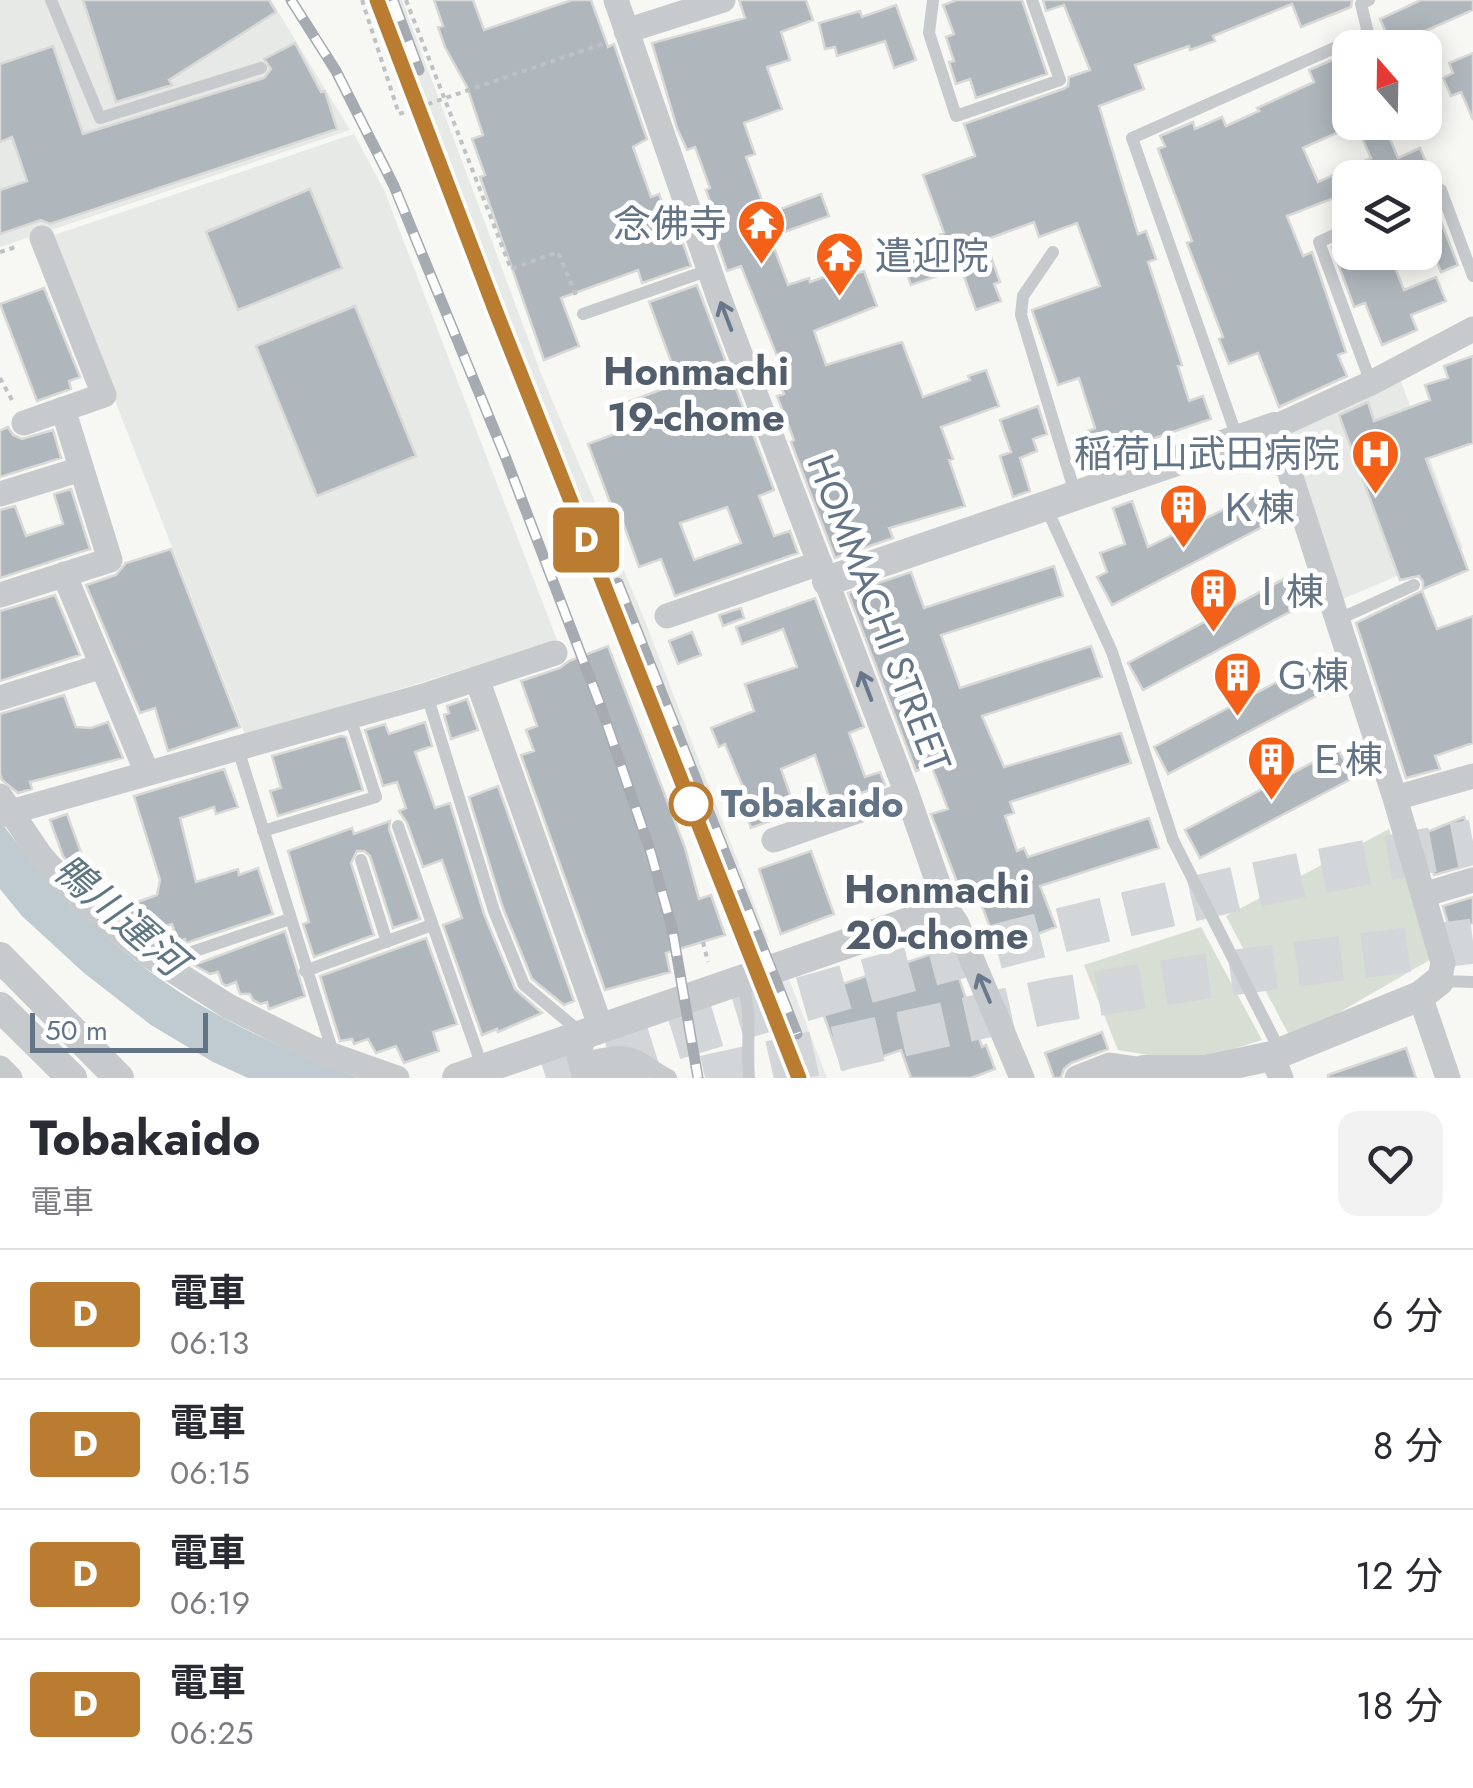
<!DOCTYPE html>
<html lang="ja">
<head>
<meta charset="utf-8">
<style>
  :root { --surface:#fff; --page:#f2f2f3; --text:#2b2b33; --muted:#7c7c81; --line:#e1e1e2 }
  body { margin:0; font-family:Jost,"Noto Sans JP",sans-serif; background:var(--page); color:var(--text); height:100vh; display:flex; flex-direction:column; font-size:38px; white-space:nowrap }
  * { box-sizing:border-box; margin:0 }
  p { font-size:32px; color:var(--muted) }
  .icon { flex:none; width:55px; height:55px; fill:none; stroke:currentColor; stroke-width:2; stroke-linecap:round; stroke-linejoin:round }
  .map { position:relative; height:1078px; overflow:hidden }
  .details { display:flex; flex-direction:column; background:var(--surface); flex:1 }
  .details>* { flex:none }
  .badge { padding:0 20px; border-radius:8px; font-size:35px; line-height:65px }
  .needle { width:65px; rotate:340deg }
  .controls { position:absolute; left:1332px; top:30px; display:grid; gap:20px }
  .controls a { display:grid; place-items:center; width:110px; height:110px; border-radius:20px; background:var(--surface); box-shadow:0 5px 25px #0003; font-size:50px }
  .scale { position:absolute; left:30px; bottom:25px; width:178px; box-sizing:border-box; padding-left:10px; border:5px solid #637487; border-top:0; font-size:28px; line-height:35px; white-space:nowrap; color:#637487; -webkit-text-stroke:8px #fff; paint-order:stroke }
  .map>.badge { position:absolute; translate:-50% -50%; box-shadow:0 0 0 5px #fff }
  .round { display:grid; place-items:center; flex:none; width:105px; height:105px; border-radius:20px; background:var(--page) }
  .headline { display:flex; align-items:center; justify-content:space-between; height:170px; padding:0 30px }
  h1 { font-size:48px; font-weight:700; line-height:75px }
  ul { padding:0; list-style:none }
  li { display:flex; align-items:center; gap:30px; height:130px; padding:0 30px; border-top:2px solid var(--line) }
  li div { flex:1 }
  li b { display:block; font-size:38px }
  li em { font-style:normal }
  li .badge { min-width:110px; font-weight:700; text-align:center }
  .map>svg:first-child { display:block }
  .built { fill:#e7e9e7 }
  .green { fill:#d7dfd4 }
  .water { fill:#c0cbd1 }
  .building { fill:#afb7bd; stroke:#d8d9d6; stroke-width:2.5; fill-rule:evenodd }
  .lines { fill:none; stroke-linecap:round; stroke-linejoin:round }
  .motorway-tunnel { stroke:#d2d6d8; stroke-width:45; stroke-dasharray:45 22; stroke-linecap:butt }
  .path { stroke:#bfc1c4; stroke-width:4; stroke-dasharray:5 5; stroke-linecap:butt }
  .service { stroke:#c6cacd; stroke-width:12 }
  .pedestrian { stroke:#c6cacd; stroke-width:18 }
  .minor { stroke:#c6cacd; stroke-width:25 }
  .tertiary { stroke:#c6cacd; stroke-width:30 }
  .rail-casing { stroke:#a6abb2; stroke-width:11 }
  .rail { stroke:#fff; stroke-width:8; stroke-dasharray:22; stroke-linecap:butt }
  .oneway { stroke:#68788a }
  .line-casing { stroke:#fff; stroke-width:22 }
  .line { stroke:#ba7c31; stroke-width:15 }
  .stop-dot { fill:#fff; stroke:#ba7c31; stroke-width:5 }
  .labels { text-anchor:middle; stroke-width:10; stroke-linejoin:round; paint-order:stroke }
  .poi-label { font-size:38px; fill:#637487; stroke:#fff; text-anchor:start }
  .street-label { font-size:38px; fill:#637487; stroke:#fff }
  .stop-label { font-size:38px; font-weight:bold; fill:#637487; stroke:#fff; text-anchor:start }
  .neighbourhood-label { font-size:40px; font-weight:bold; fill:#525e6c; stroke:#fff }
  .water-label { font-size:40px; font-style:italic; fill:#5f7683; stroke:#fff }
</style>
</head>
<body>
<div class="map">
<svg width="1473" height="1078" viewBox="0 0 1473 1078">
  <rect width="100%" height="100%" fill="#f7f7f3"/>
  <path class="built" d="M0,0H271L350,130L0,247Z
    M366,0H402L542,376L643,616L769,942L739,953L476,290L451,205Z
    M354,134L384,190L557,640L246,737L51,236Z
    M1400,379L1463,548L1343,599L1290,432Z
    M789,979L827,1078H789L753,992Z"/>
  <path class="green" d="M1389,829L1433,958L1321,1023L1289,1035L1226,916Z
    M1201,927L1262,1040L1191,1062L1118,1050L1084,965Z"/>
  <path class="water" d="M0,821C55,895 130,966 211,1011C258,1038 309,1058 359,1078H248L213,1062L151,1025L84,973L22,916L0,889Z"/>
  <path class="building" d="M83,0H269L276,12L169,80L172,85L116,102Z
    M434,0H473L484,30L572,0H591L608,47L614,44L647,139L633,147L651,197L659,194L668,220L673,218L677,226L691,266L642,283L638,270L561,298L579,346L544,360L480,177L485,175L472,139L483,135L467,87L445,47L438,27L443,26Z
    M739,0H806L813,20L781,32L790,60L767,67L782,109L744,123L755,154L746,157L767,214L821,194L829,216L770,237L788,285L809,278L810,282L849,268L852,275L864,271L877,306L814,331L826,365L902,342L923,397L970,380L968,376L986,370L999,406L941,427L953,459L949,460L965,506L889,528L893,538L835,558L791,442L794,440L777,396L784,394L776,373L783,371L741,266L727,271L708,215L714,213L706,190L710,188L695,147L687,150L677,128L652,43L745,18Z
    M957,0H1022L1047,74L976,98L970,79L956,84L949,62L954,61L946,37L954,34L943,5Z
    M1043,0H1352L1351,7L1301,27L1292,4L1213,36L1215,41L1190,50L1189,46L1135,65L1144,89L1099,106L1138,234L1146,231L1156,259L1148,262L1182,365L1178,366L1189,401L1203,396L1211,419L1152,439L1155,446L1099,465L1088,431L1095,428L1079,378L1058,385L1032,310L1100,286L1077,223L1039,237L1034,222L985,240L1000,282L994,284L1001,301L976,310L961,268L911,285L898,250L944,233L923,175L975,156L964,124L1063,89L1068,86L1069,77L1090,70L1064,5L1046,11Z
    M1421,0H1473V10L1423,32L1430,48H1393L1380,19Z
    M896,5L916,60L894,68L885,41L837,56L835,47L825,49L819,23L860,11L862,17Z
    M295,43L321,92L325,91L337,129L50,224L41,220L0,234V190L27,181L12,137L0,142V64L53,46L83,134L264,78L271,69L264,59Z
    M1473,53V120L1461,92L1451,96L1443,78L1453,73L1449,63Z
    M1346,54L1350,62V127L1303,148L1318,182L1371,158L1355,122H1383L1398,158L1420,148L1428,167L1410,178H1350V192L1287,216L1303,256L1312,252L1346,352L1338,355L1347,376L1279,407L1258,353L1229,364L1219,339L1223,337L1187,243L1192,241L1158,149L1165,146L1160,136L1193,122L1195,129L1222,117L1226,126L1259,111L1257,108L1314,82L1309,70Z
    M310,189L342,268L238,310L206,232Z
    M1434,204L1458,265L1441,272L1425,234V207Z
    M1350,239V252H1389L1404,290L1436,277L1446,301L1411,315L1417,330L1382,345L1365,303L1354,307L1332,247Z
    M697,285L774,490L759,496L774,536L790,531L798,553L675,596L661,559L639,567L621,517L616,518L588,444L636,426L628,402L679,383L649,302ZM727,507L741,543L694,560L680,523Z
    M44,288L80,377L69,381L71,389L37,401L0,304Z
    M355,306L416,456L317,496L256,346Z
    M1473,356V443L1426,459L1468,570L1423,589V582L1419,576L1400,580L1339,415L1368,402L1374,421L1430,400L1425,385L1448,378L1444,366Z
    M1038,406L1047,434L1033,439L1037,451L1020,458L1030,491L1013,497L1000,456L1011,452L1000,420Z
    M8,427L13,435L22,439L53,430L61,458L0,477V431Z
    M71,489L90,549L0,578V510L15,506L26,536L63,524L54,494Z
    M1255,494L1270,523L1112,605L1097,577L1107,572L1100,553L1125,544L1113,508L1132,501L1148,547Z
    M171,549L240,727L168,751L155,708L140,713L86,585L116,575L126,563Z
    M1054,566L1063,596L941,635L960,688L1091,646L1102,677L982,716L1004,767L1121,733L1131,763L1010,802L1014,813L1005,816L1017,851L1024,848L1028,857L1149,818L1159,848L1040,886L1056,927L998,949L979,898L965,903L931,814L948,809L931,765L916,771L848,593L911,572L924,608Z
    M1284,579L1299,607L1143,690L1128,663Z
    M1422,591L1437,629L1473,616V743L1435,756L1440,769L1406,778L1356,623Z
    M55,595L80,655L0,681V611Z
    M815,598L864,727L849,733L865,777L880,772L885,785L831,803L815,755L781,769L796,811L751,828L741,801L748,799L725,744L719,747L711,728L754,711L745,684L797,667L783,629L742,644L736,627Z
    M741,608L744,618L723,626L719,615Z
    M692,632L701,655L678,664L669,641Z
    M608,646L685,848L699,899L711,895L725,935L666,953L670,972L605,990L521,755L534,751L526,730L537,726L521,681L560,668L569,661Z
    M1309,665L1324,692L1168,774L1154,747Z
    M64,695L76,727L91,728L108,722L123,758L30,782L32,789L18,793L2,780L0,773V714Z
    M467,699L478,730L451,739L444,715L449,713L447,706Z
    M425,722L432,746L415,752L435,808L450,803L484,914L515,989L542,1013L498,1032L497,1029L482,1035L443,925L462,918L442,860L423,867L407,823L399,811L406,808L397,782L383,786L365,730L385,724L389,734Z
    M341,736L346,737L363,790L278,816L270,791L281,788L272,756Z
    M1338,749L1353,778L1200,858L1185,830Z
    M224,769L238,807L216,814L214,807L180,818L196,882L238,869L239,875L258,868L273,914L186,943L185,939L178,942L172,924L153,930L151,923L140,927L131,920L126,906L157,895L160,880L134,796Z
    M498,786L574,1001L564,1005L532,979L503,908L469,797Z
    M67,814L87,869L77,872L63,856L50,820Z
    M1464,817L1473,846V864L1434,875L1422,834Z
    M390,821L389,829L420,919L393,928L370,856L364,851H357L351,863L374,935L314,957L303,924L309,922L288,851L352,828L354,834Z
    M811,851L834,914L781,934L759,869Z
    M1473,897V923L1450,931L1443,906Z
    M285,931L305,996L269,1009L267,1002L261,1004L253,1000L250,994H240L236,982L226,986L222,983L218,972L210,974L194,965Z
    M426,938L457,1024L433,1032L439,1051L404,1063L396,1046L376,1053L368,1039L354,1044L352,1039L340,1041L320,976Z
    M949,948L982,1047L986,1045L995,1069L971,1078H911L901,1050L843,1070L816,993Z
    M1102,1032L1108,1049L1071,1063L1064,1069L1061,1078H1054L1045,1053Z
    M1406,1048L1416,1078H1328V1075Z"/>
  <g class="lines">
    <path class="motorway-tunnel" d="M546,1078C753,1010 963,952 1175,903C1274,879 1374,861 1473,842
      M705,1078L1050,1001L1207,976L1473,941"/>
    <path class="path" d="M362,0L399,114L605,43
      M406,0L511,269L558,252L576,295
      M0,252L19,246
      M0,378L12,400
      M703,942L708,962"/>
    <path class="service" d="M51,0L100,118L261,68
      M933,0L929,33L956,116L1060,80L1032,0
      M1425,197L1441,190L1473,276
      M1350,228L1319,242L1371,383
      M1053,252L1023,296L1021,315L1076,496
      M583,314L709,270
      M1238,440L1132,138L1368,33L1361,4L1369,0
      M1046,507L1112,652L1173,840L1281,1053
      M1337,620L1414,585
      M427,695L494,911L524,985L579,1031
      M238,749L334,1056
      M398,826L483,1069
      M263,831L376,797L350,717
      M361,860L387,942
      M305,971L432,925
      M175,974L186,954L290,919
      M1441,981L1473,982
      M742,982C753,1014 746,1044 749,1078"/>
    <path class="pedestrian" d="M593,1059C637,1049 634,1060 668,1078
      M608,1066L627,1069L640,1078"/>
    <path class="minor" d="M616,0L719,298L907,794L947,909L957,924L1022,1078
      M626,31L723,0
      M24,423L104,395L42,238
      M0,494L81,469
      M64,574L147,773
      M0,595L110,560L63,409
      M667,616L820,563
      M477,679L601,1028
      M0,698L102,666
      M0,796L41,856L80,900L150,956L228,1006L312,1048L397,1078
      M1395,798L1473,776
      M0,815L427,695L555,653
      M774,840L907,794
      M1423,895L1473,880
      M1439,981L1443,963L1395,798L1275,427L1371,383L1473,329
      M1420,996L1448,1078
      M583,1035L579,1057L585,1078
      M1272,1056L1281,1078
      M0,1068L10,1078
      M583,1070L621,1078
      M1077,1078L1110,1065L1144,1070L1147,1078"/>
    <path class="tertiary" d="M827,581L1275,427
      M0,957L119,1078
      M0,1007L72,1078
      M1144,1070H1206L1272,1056L1420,996L1439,981
      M457,1078L947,909"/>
    <defs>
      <path id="rail" d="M291,0L336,71L394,186L505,456L601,707L651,853L672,928L698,1078
        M377,0L496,312L799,1078
        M393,0L419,70
        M618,583L797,1034"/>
    </defs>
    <use href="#rail" class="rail-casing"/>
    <use href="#rail" class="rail"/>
  </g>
  <defs><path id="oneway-shaft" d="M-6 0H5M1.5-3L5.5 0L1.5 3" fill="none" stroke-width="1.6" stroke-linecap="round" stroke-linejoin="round" transform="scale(2.5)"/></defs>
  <g class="oneway">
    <use href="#oneway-shaft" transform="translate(726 316) rotate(-111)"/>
    <use href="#oneway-shaft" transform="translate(866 686) rotate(-111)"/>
    <use href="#oneway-shaft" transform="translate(984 988) rotate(-113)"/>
  </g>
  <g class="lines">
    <defs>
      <path id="line" d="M377,0L496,312L799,1078"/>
    </defs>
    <use href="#line" class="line-casing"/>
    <use href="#line" class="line"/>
  </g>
  <defs>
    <symbol id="temple-pin" viewBox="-11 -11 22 30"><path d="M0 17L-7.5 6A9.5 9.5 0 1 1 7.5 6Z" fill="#f46017" stroke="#fff"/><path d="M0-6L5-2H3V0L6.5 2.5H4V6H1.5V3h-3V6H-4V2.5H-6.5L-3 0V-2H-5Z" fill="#fff"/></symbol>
    <symbol id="hospital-pin" viewBox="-11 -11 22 30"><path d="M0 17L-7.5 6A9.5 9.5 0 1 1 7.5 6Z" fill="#f46017" stroke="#fff"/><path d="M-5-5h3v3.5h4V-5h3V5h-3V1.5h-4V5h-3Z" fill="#fff"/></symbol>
    <symbol id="building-pin" viewBox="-11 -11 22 30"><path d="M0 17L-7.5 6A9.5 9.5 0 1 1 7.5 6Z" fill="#f46017" stroke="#fff"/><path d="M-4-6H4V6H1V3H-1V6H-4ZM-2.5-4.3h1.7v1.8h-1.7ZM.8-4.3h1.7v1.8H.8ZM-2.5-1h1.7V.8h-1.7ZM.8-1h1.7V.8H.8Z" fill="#fff"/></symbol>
  </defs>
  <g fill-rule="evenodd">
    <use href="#temple-pin" x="734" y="196" width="55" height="75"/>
    <use href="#temple-pin" x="812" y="228" width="55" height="75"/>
    <use href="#hospital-pin" x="1348" y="426" width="55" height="75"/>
    <use href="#building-pin" x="1156" y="480" width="55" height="75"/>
    <use href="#building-pin" x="1186" y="564" width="55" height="75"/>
    <use href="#building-pin" x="1210" y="648" width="55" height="75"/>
    <use href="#building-pin" x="1244" y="732" width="55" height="75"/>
  </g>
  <circle class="stop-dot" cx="691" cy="804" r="20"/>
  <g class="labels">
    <g class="poi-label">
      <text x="727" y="237" text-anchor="end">念佛寺</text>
      <text x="875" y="269">遣迎院</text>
      <text x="1340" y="467" text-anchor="end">稲荷山武田病院</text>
      <text x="1219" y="521">Ｋ棟</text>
      <text x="1248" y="605">Ⅰ棟</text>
      <text x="1273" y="689">Ｇ棟</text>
      <text x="1307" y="773">Ｅ棟</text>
    </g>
    <g class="street-label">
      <text transform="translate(879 613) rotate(69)" y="13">HOMMACHI STREET</text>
    </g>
    <g class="stop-label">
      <text x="721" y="817">Tobakaido</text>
    </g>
    <g class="neighbourhood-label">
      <text x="696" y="385">Honmachi<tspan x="696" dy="46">19-chome</tspan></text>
      <text x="937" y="903">Honmachi<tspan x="937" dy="46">20-chome</tspan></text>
    </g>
    <g class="water-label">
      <text transform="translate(120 915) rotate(41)" y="14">鴨川運河</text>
    </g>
  </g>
</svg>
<div class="controls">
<a><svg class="needle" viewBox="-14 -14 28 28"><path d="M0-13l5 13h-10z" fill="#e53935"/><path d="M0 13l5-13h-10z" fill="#7c7c81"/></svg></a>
<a><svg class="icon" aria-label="layers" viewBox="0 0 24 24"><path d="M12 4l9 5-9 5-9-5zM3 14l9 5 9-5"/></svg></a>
</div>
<div class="scale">50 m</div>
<b class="badge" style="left:586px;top:540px;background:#ba7c31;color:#fff">D</b>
</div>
<section class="details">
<div class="headline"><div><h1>Tobakaido</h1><p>電車</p></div><a class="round"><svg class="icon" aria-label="heart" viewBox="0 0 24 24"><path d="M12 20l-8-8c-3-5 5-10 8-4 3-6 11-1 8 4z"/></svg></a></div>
<ul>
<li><span class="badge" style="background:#ba7c31;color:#fff">D</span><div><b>電車</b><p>06:13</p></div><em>6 分</em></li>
<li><span class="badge" style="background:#ba7c31;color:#fff">D</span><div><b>電車</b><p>06:15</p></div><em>8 分</em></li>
<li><span class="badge" style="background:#ba7c31;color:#fff">D</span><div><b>電車</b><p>06:19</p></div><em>12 分</em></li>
<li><span class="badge" style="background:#ba7c31;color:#fff">D</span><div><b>電車</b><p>06:25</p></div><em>18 分</em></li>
</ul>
</section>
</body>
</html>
